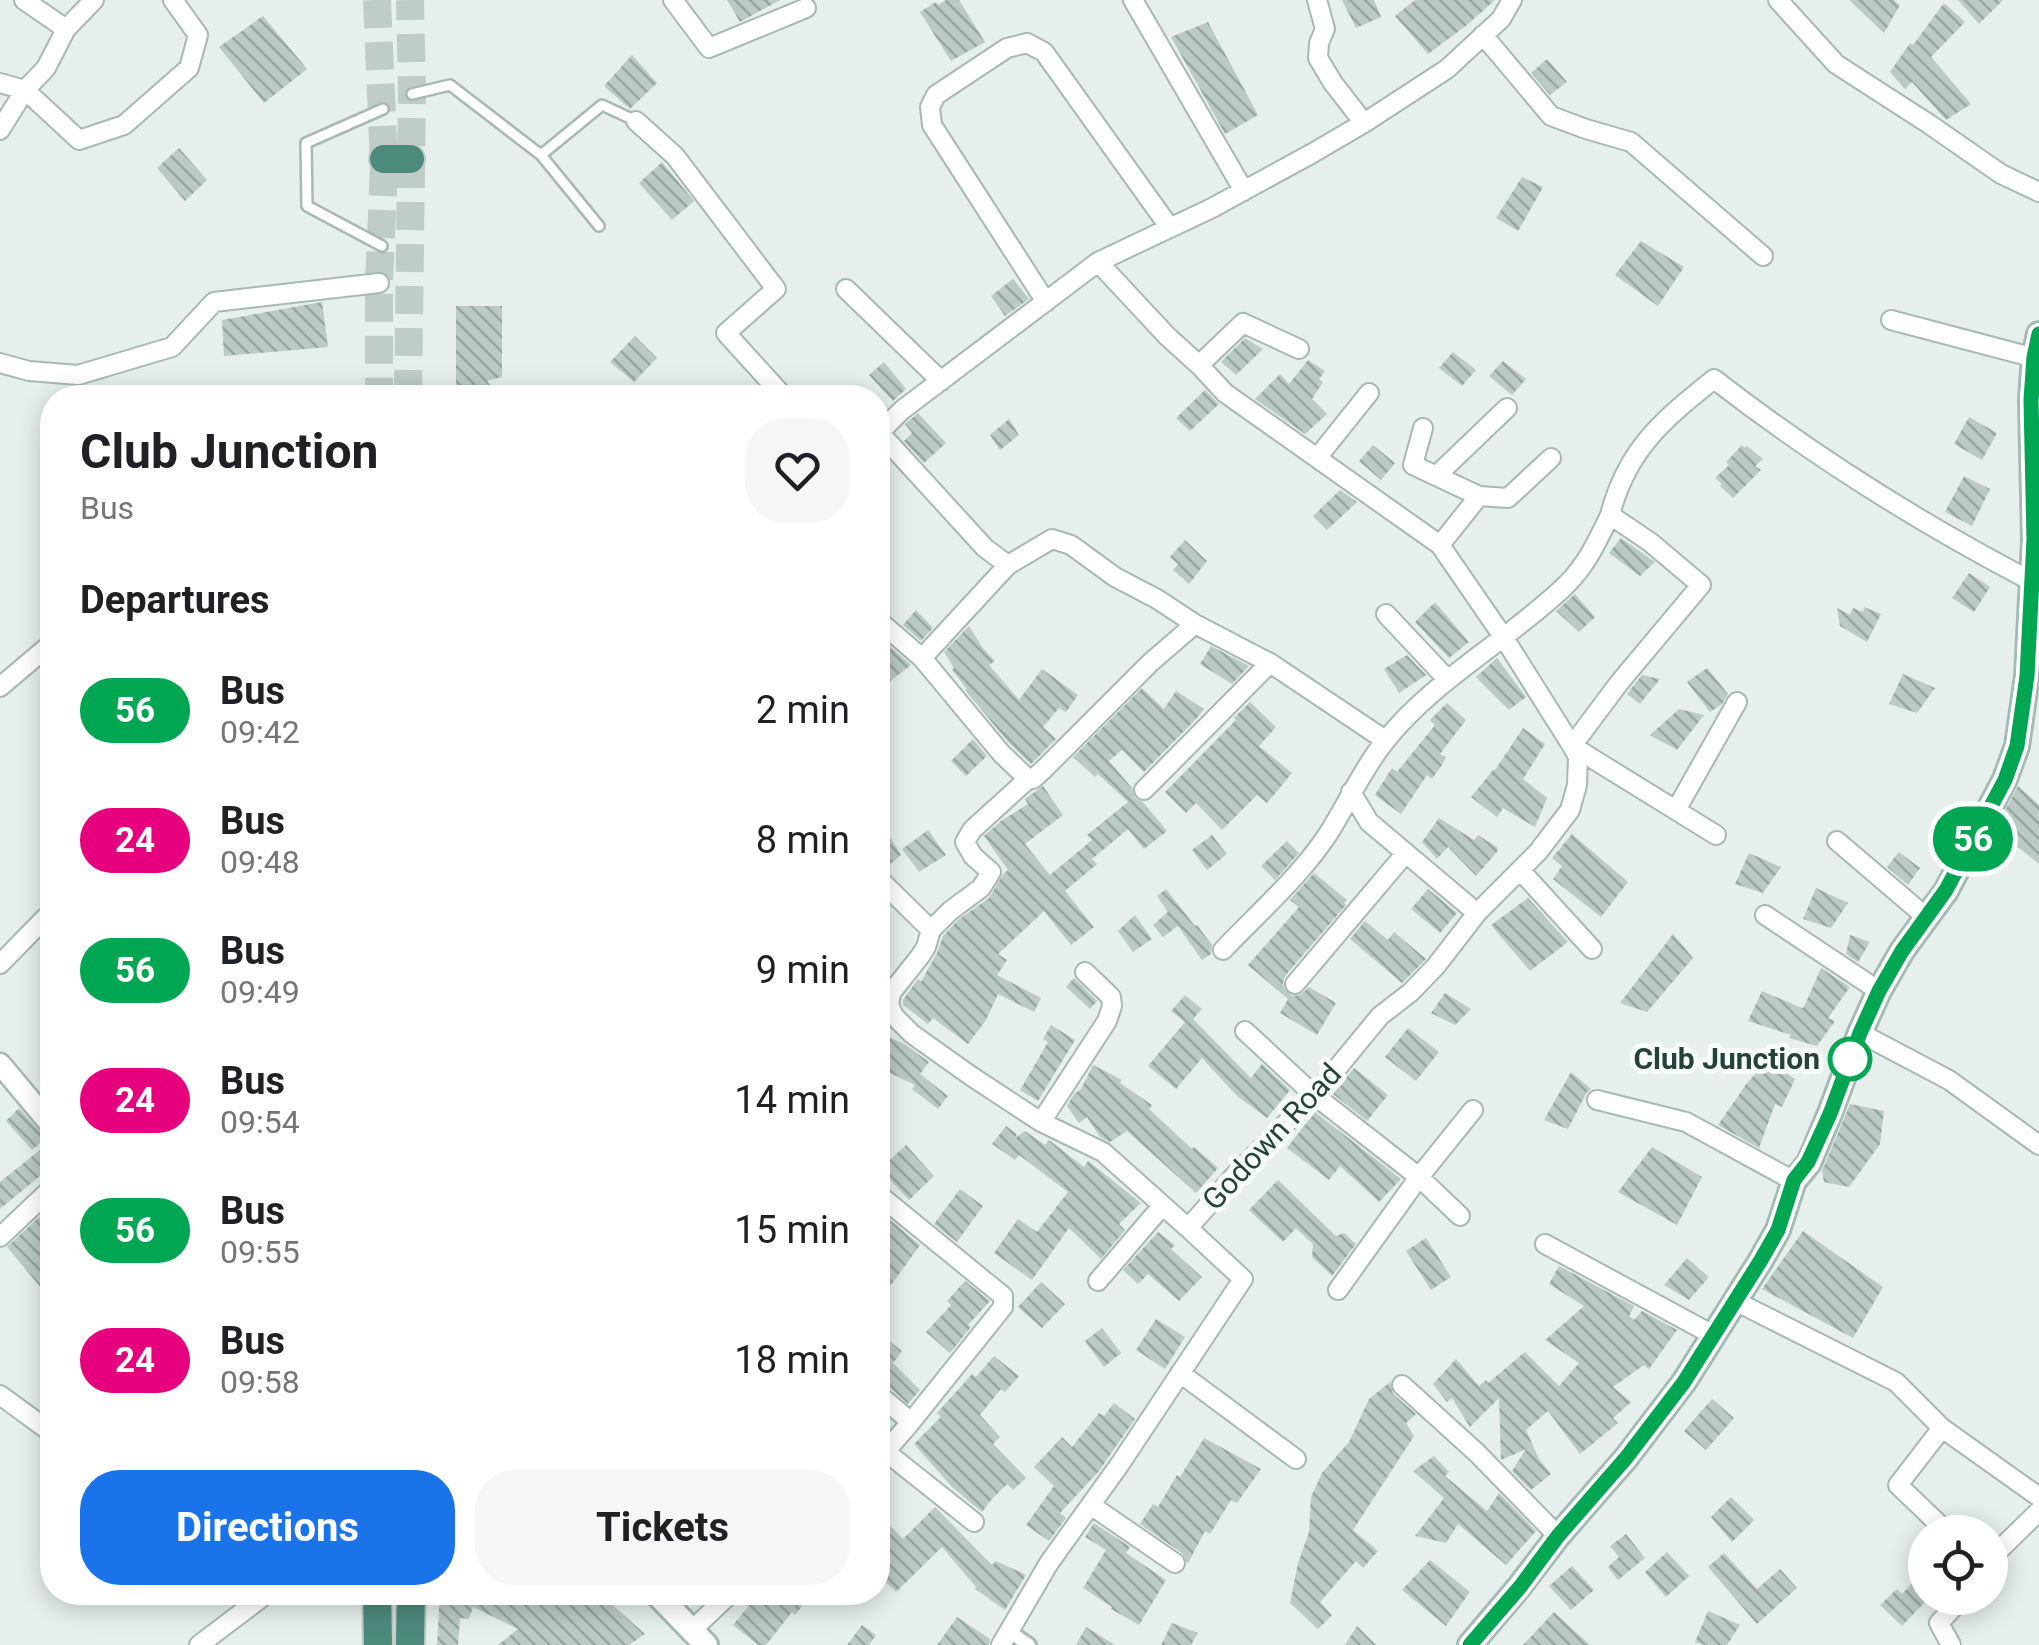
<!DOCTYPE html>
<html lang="en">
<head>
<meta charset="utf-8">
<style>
  :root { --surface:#fff; --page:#f6f6f6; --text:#202124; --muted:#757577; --accent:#1a73e8 }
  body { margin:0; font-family:Roboto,sans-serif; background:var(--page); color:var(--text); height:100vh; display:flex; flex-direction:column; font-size:38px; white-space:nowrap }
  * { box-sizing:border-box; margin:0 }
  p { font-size:32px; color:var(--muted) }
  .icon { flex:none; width:55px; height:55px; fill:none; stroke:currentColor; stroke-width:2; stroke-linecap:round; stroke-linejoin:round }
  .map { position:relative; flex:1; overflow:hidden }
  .details { position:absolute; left:40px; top:385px; width:850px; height:1220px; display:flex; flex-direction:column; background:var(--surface); border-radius:40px; box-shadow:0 5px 25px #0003 }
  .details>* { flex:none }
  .badge { padding:0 20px; border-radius:32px; font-size:35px; line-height:65px }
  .tools { position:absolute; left:1908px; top:1515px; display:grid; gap:20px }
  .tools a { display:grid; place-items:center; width:100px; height:100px; border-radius:50%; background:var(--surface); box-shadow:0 5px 25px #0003; font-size:50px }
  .map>.badge { position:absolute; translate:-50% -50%; box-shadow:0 0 0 5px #fff }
  h2 { padding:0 40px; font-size:38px; line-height:90px }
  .round { display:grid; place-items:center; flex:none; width:105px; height:105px; border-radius:40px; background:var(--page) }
  .head { display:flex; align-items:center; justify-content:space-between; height:170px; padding:0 40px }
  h1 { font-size:48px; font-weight:700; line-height:75px }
  .action { display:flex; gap:20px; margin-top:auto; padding:20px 40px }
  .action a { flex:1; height:115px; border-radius:40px; background:var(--accent); color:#fff; font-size:40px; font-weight:700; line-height:115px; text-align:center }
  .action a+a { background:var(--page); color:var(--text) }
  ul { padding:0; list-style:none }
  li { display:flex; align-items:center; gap:30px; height:130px; padding:0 40px }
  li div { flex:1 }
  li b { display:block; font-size:38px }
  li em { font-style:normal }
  li .badge { min-width:110px; font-weight:700; text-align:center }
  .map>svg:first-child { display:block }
  .building { fill:url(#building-back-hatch) }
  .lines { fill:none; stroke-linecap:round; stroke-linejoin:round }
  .trunk-tunnel { stroke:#bfccc8; stroke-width:28; stroke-dasharray:28 14; stroke-linecap:butt }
  .service-casing { stroke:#a8b8b2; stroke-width:14 }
  .pedestrian-casing { stroke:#a8b8b2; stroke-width:18 }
  .minor-casing { stroke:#a8b8b2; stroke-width:22 }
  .tertiary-casing { stroke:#a8b8b2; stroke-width:25 }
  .secondary-casing { stroke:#a4bbb3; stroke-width:28 }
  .trunk-casing { stroke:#c2cac8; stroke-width:32 }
  .service { stroke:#fff; stroke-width:9 }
  .pedestrian { stroke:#fff; stroke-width:12 }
  .minor { stroke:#fff; stroke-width:18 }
  .tertiary { stroke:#fff; stroke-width:20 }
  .secondary { stroke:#fff; stroke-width:22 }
  .trunk { stroke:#4c8a7c; stroke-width:28 }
  .line-casing { stroke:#fff; stroke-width:22 }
  .line { stroke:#00a651; stroke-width:15 }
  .stop-dot { fill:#fff; stroke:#00a651; stroke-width:5 }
  .labels { text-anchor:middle; stroke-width:10; stroke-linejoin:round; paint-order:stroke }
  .stop-label { font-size:30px; font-weight:bold; fill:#24423a; stroke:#f7fbf9; text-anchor:end }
  .street-label { font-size:30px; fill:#24423a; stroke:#f7fbf9 }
</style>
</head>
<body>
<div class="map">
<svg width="2039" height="1645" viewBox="0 0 2039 1645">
  <defs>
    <pattern id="building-back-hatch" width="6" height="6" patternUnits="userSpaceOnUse" patternTransform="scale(2.5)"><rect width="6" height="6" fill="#bbcac4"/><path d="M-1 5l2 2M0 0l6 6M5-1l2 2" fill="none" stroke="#98a6a0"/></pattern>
  </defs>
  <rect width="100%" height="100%" fill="#e6efeb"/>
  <path class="building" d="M727,0H780L740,22Z
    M946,0H959L985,42L951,61L920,12L936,2L938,5Z
    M1342,0H1374L1381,17L1356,28Z
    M1415,0H1495L1467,25L1428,54L1395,16Z
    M1849,0H1894L1900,5L1884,33Z
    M1958,0H2003L1979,24Z
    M1944,3L1965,22L1931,57L1971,104L1946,120L1912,82L1905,89L1890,72L1910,43L1913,45Z
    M263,16L307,69L264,103L219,47Z
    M1208,22L1258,115L1225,134L1171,37Z
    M632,55L657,83L630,109L604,86Z
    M1547,59L1567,82L1550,95L1531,73Z
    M179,148L207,180L185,201L157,168Z
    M662,162L694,201L672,220L639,183Z
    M1522,177L1543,187L1518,231L1496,218Z
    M1641,241L1684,267L1658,306L1615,275Z
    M1013,279L1029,299L1005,316L991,296Z
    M322,302L328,347L224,356L222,320Z
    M456,306H502V377L487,381L502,398H456Z
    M635,336L657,358L634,382L610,362Z
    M1245,338L1263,349L1236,375L1221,362Z
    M1453,352L1476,370L1462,386L1439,368Z
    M1308,360L1325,371L1319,379L1323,382L1312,399L1327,414L1305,434L1255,399L1280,374L1289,384Z
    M1503,361L1526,379L1512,395L1489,376Z
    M884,362L906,389L893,401L869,375Z
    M1205,390L1219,404L1190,431L1176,418Z
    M918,413L946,443L924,463L904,441L912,433L905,424Z
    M1969,417L1997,433L1982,460L1954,444Z
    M1009,419L1019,435L1000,450L990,435Z
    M1373,445L1395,463L1381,480L1359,461Z
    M1742,445L1744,448L1747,446L1763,459L1755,466L1761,470L1733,498L1720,486L1722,484L1715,478L1729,465L1726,462Z
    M1964,476L1990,489L1972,526L1945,512Z
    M1340,490L1357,502L1327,530L1313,516Z
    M1621,538L1655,562L1640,576L1609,553Z
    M1185,540L1207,561L1189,584L1173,570L1178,564L1170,557Z
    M1969,573L1990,587L1974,612L1952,598Z
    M1575,594L1595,617L1579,632L1556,611Z
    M1435,602L1469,642L1449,658L1415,622Z
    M1864,607L1881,614L1867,642L1840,626L1837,608L1850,615L1853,608L1863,612Z
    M916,610L933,628L921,641L903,625Z
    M969,626L982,647L995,661L989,665L1019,700L1042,669L1078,695L1066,712L1059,708L1043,727L1056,739L1031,764L1010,744L965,690L967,689L952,670L954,668L944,652Z
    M886,643L911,665L884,686L878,674V651Z
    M1211,646L1249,666L1232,684L1200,664Z
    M1407,655L1426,675L1399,693L1384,669Z
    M1497,658L1526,697L1509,710L1476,677Z
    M1707,668L1728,694L1722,704L1710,712L1687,682Z
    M1903,674L1935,688L1917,713L1889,704Z
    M1642,675L1660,679L1640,704L1627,694Z
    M1142,688L1164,709L1176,691L1204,709L1196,719L1144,772L1122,750L1109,761L1132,788L1135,798L1143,802L1167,831L1144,849L1128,829L1092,859L1097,864L1065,891L1094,927L1071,945L1044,911L998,954L1007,960L997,975L1041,998L1034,1012L998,994L986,1020L968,1044L933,1018L928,1024L903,1005V1000L918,979L921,982L937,953L943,936L958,920L989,898L1003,874L1008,870L984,836L1001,821L1028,804L1025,799L1043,786L1063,815L1025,844L1050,875L1092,840L1087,835L1128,802L1098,774L1095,777L1073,757Z
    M1250,702L1276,727L1259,746L1292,773L1267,803L1257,795L1222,830L1196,803L1186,813L1165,792L1236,720L1234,718Z
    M1447,703L1466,720L1440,754L1446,757L1442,765L1432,779L1427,775L1401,814L1375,795L1392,768L1397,772L1435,725L1430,720Z
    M1679,709L1704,715L1677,750L1650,735Z
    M1523,728L1545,744L1523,779L1547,798L1535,827L1503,808L1497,817L1471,797L1494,769L1495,770Z
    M973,739L987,756L966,776L951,761Z
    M2018,786L2039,805V864L2001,833L1999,822Z
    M1439,818L1474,840L1478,835L1498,848L1497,852L1476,876L1448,847L1437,859L1422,842Z
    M928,830L946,855L919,872L902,849Z
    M887,832L901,855L886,868L878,866V838Z
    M1572,834L1628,882L1601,917L1553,879L1562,866L1552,858Z
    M1212,835L1227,854L1207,870L1192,850Z
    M1287,841L1299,853L1275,880L1261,866Z
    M1899,852L1920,868L1908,885L1887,867Z
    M1749,853L1781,867L1763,893L1735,884Z
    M1314,873L1347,900L1344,903L1346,905L1285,976L1283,983L1284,989L1292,996L1300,995L1309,987L1336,1003L1317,1035L1280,1013L1288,999L1248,965L1299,907L1290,900Z
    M1816,888L1848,903L1831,928L1803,919Z
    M1166,889L1195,926L1197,925L1212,945L1211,954L1202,960L1178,926L1163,937L1153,925L1168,912L1157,896Z
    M1428,889L1457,913L1440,933L1411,909Z
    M1528,898L1568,942L1530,971L1491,925Z
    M1135,915L1152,939L1133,952L1118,931Z
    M1365,921L1388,940L1394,932L1426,959L1402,983L1350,939Z
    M1673,934L1693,958L1647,1012L1620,1003Z
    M1850,935L1870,942L1858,962L1846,954Z
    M1821,968L1850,987L1828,1018L1835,1021L1817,1046L1789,1038L1791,1035L1748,1021L1762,991L1802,1008L1804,1007Z
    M1074,978L1097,1001L1090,1009L1066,987Z
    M1445,993L1471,1009L1455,1025L1431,1013Z
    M1185,995L1202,1009L1193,1019L1251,1078L1262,1064L1290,1090L1267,1118L1237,1096L1202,1058L1176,1089L1148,1066L1185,1022L1171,1011Z
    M1051,1025L1075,1040L1038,1101L1020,1090L1048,1042L1043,1039Z
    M1408,1028L1439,1052L1416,1081L1385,1057Z
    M889,1037L906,1045L929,1062L920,1074L948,1096L938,1109L912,1089L915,1085L878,1067V1062Z
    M1767,1061L1795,1079L1782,1107L1775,1104L1759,1148L1718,1125L1747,1083Z
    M1093,1065L1122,1080L1120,1083L1152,1105L1149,1109L1192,1149L1194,1147L1218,1168L1196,1193L1127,1131L1110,1142L1100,1137L1087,1117L1079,1123L1067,1106L1074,1094L1081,1089Z
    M1354,1068L1388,1095L1367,1121L1333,1094Z
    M1571,1072L1591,1089L1587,1092L1568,1129L1544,1120Z
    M1850,1104L1884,1111L1880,1144L1849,1187L1824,1182L1822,1171Z
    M19,1108L46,1138L32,1150L6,1121Z
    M1315,1112L1401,1179L1379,1202L1340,1166L1329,1180L1287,1148Z
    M1006,1126L1017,1134L1015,1138L1025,1131L1045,1145L1049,1140L1084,1167L1088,1161L1141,1203L1119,1224L1125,1230L1101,1259L1069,1228L1032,1280L994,1253L1018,1219L1037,1232L1068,1192L1019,1155L1015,1160L992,1144Z
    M906,1145L934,1176L909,1200L880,1169Z
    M1652,1147L1702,1177L1677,1225L1618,1192Z
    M41,1149L52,1166L0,1209V1182Z
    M1278,1180L1336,1236L1344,1233L1356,1244L1332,1276L1312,1257L1313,1244L1296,1228L1283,1242L1249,1210Z
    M960,1189L983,1206L957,1242L934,1224Z
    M52,1205V1301L7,1247Z
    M878,1210L920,1245L878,1303Z
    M1803,1231L1883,1287L1853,1338L1762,1289Z
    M1158,1232L1175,1245L1171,1249L1202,1277L1179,1301L1148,1274L1138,1284L1123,1270Z
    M1426,1238L1451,1277L1431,1290L1406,1251Z
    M1687,1258L1709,1277L1689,1300L1664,1285Z
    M1559,1266L1634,1306L1629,1316L1634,1320L1642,1311L1677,1330L1649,1369L1644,1365L1613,1387L1631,1402L1613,1418L1618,1423L1580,1454L1548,1411L1526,1430L1539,1459L1551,1474L1531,1490L1512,1471L1526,1449L1501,1460L1499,1398L1470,1427L1452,1398L1447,1402L1433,1384L1456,1359L1479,1386L1486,1380L1488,1383L1525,1352L1559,1386L1579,1363L1545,1340L1584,1306L1549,1284Z
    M965,1281L990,1301L968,1325L971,1327L950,1353L926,1332L951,1305L947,1301Z
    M1041,1282L1065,1304L1042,1328L1018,1307Z
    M1156,1319L1185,1337L1165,1369L1136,1350Z
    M1102,1328L1121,1353L1104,1367L1085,1341Z
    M878,1332L902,1351L893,1363L920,1390L908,1404L886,1384L890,1380L884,1375L878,1382Z
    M994,1356L1019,1376L1005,1392L1001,1389L980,1415L1000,1437L993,1444L1026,1478L1013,1490L1007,1484L992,1499L982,1512L952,1487L914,1444L941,1417L937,1413L972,1374L976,1377Z
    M1390,1382L1393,1394L1416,1414L1406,1423L1414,1436L1353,1530L1378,1551L1363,1568L1356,1561L1320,1602L1332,1615L1318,1629L1290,1603L1298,1563L1309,1532L1311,1497L1322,1473L1349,1442L1369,1399Z
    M1712,1399L1734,1418L1706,1450L1684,1431Z
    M1114,1403L1135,1419L1099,1471L1060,1513L1066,1518L1049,1541L1026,1525L1054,1486L1034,1467L1062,1437L1072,1447L1099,1413L1104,1416Z
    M1204,1438L1261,1469L1237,1503L1231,1500L1210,1534L1205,1531L1188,1563L1182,1553L1140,1524L1153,1504L1158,1507L1177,1475L1180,1477Z
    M1434,1456L1449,1472L1445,1476L1487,1511L1499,1493L1536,1531L1506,1565L1458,1524L1446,1543L1415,1536L1444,1498L1413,1471Z
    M1731,1497L1754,1520L1732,1542L1711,1517Z
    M935,1507L992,1565L996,1561L1026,1575L1005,1610L975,1589L976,1587L942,1547L896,1592L878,1574V1513L903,1539Z
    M1094,1523L1130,1547L1126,1553L1166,1580L1139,1625L1111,1609L1112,1607L1083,1588L1106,1550L1085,1537Z
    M1626,1534L1645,1558L1618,1580L1608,1567L1619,1557L1610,1546Z
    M1667,1552L1689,1576L1666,1597L1645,1572Z
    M1724,1553L1757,1589L1780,1569L1797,1588L1757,1624L1708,1567Z
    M1430,1560L1470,1592L1446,1626L1402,1590Z
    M1572,1566L1594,1590L1571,1610L1549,1586Z
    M1925,1569V1602L1902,1626L1880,1605L1897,1589L1902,1594Z
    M440,1592H598L645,1634L629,1645H498L518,1629L473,1607L469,1619L460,1618L458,1645H437Z
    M760,1592H813L795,1615L792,1612L766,1645H758L733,1625Z
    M1708,1611L1740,1625L1727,1645H1705L1695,1642Z
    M1554,1612L1590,1645H1523Z
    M957,1617L990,1639L989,1645H937Z
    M1172,1623L1198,1633L1191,1645H1161Z
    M862,1625L876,1635L869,1645H847Z
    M1357,1626L1376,1645H1345Z
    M1086,1627L1115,1645H1076Z"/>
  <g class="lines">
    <path class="trunk-tunnel" d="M377,0L384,165L379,283V398
      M408,398L412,94L410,0"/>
    <defs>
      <path id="service" d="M412,94L450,85L541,155L602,105L636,121
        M541,155L599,226
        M382,246L307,206L306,143L383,109"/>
      <path id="pedestrian" d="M1010,1632L1029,1645"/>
      <path id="minor" d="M24,0L66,29
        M673,0L709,48L806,8
        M1133,0L1244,191
        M1317,0L1325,29L1319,43L1318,58L1333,83L1364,123
        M1778,0L1836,64L1929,124L2001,174L2039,192
        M1483,35L1551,116L1586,129L1631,142L1763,256
        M0,83L25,90L46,68L66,29L94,0
        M636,121L675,156L776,289L726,333L785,398
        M0,130L25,90L79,140L124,125L189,68L198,35L173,0
        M846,289L941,381
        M1046,302L932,125L930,107L936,95L1007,48L1027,43L1044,52L1170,228
        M1891,320L2039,359
        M0,363L29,371L78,375L172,347L214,302L379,283
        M1199,365L1243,323L1299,349
        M1423,428L1413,465L1479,496
        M879,432L985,548L1008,565L1052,539L1071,545L1115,577L1157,599L1195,624L1270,663L1385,740
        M878,434L902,410L1098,262L1212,208L1311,154L1364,123L1447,69L1501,19L1512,0
        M1317,458L1369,393
        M1436,476L1507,408
        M1610,515C1627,449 1663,420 1714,379C1813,456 1920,523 2031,581
        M1440,545L1479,496L1508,498L1551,458
        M1386,614L1448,680
        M878,620L922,658L1001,753L1028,779
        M922,658L1008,565
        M0,687L52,643
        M1144,790L1270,663
        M1351,792L1369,822L1477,913
        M1676,810L1737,702
        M1837,841L1926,917
        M1520,870L1592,949
        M878,878L931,930
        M1765,915L1879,991
        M1223,950C1259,912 1302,875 1330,831C1349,800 1364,767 1386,740C1436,678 1509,640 1565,586C1586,566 1598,540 1610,515L1650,542L1701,585L1619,683L1572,746L1716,835
        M0,964L52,911
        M1295,984L1405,854
        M1245,1031L1314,1095L1419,1177L1460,1216
        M1860,1033L1949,1080L2039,1145
        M1597,1100L1686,1122L1794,1181
        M1041,1122L1107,1021L1112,1006L1111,997L1085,972
        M878,1194L1003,1296V1307L911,1422
        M1188,1228L1103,1152L1041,1122L971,1076L912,1034L894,1016L889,1005L891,993L921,955L926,947L931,930L950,911L981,888L991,872L973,856L965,842L972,830L1028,779H1033L1044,769L1150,663L1195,624
        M0,1237L52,1188
        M1545,1244L1713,1335
        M1098,1281L1162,1206
        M1338,1290L1419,1177L1473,1110
        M1735,1301L1896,1382L1942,1428L1898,1485L1947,1532
        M1180,1373L1296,1459
        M1402,1385L1477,1453L1558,1536
        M878,1394L911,1422L878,1460
        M0,1395L52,1433
        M1942,1428L2039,1497
        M886,1452L974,1522
        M1092,1506L1175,1563
        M1990,1559L2039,1511
        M691,1631L732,1592
        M199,1645L269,1592
        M1001,1645L1049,1563L1120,1464L1243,1279L1188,1228L1235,1175L1320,1089L1380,1016L1411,992L1436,966L1477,913L1538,852L1570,810L1577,785L1578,757L1572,746L1504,638L1440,545L1225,393L1199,365L1167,336L1098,262
        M1951,1645L1939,1623L1962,1598"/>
      <path id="tertiary" d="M0,1064L52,1126"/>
      <path id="secondary" d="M655,1592L706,1645
        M1470,1645L1519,1587L1558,1536L1626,1458L1684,1382L1761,1260L1778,1230L1794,1181L1809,1163L1830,1113L1860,1033L1879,991L1902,951L1946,891L2005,779L2017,746L2027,676L2034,540L2031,400L2034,357L2039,334"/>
      <path id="trunk" d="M384,159H410
        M377,1592L378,1645
        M410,1645L411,1592"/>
    </defs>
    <use href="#service" class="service-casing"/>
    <use href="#pedestrian" class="pedestrian-casing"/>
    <use href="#minor" class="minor-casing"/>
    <use href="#tertiary" class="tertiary-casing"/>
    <use href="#secondary" class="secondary-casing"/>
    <use href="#trunk" class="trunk-casing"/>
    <use href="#service" class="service"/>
    <use href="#pedestrian" class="pedestrian"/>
    <use href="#minor" class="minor"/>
    <use href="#tertiary" class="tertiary"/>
    <use href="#secondary" class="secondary"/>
    <use href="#trunk" class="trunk"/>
  </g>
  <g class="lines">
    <defs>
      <path id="line" d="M1470,1645L1520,1587L1558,1536L1626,1458L1684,1382L1761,1260L1778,1230L1794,1180L1808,1162L1830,1114L1860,1033L1879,991L1902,951L1946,890L2005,780L2017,746L2027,676L2034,540L2031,400L2034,357L2039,334"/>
    </defs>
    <use href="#line" class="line-casing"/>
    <use href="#line" class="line"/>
  </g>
  <circle class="stop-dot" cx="1850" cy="1059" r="20"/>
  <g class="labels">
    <g class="stop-label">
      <text x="1820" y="1069">Club Junction</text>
    </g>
    <g class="street-label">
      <text transform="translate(1272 1137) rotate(-47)" y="10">Godown Road</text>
    </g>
  </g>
</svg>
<div class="tools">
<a><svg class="icon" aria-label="locate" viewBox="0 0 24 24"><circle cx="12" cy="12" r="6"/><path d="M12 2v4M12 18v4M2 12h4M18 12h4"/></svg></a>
</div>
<b class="badge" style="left:1973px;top:839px;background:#00a651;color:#fff">56</b>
<section class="details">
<div class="head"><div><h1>Club Junction</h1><p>Bus</p></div><a class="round"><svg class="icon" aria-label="heart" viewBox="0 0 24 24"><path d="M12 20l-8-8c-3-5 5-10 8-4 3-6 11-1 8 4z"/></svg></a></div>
<h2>Departures</h2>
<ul>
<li><span class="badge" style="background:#00a651;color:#fff">56</span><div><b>Bus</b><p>09:42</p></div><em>2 min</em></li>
<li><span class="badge" style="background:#e6007e;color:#fff">24</span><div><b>Bus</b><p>09:48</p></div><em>8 min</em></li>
<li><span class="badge" style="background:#00a651;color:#fff">56</span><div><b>Bus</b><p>09:49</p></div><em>9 min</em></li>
<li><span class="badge" style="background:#e6007e;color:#fff">24</span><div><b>Bus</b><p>09:54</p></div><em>14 min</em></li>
<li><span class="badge" style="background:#00a651;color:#fff">56</span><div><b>Bus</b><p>09:55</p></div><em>15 min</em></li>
<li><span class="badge" style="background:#e6007e;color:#fff">24</span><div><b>Bus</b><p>09:58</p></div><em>18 min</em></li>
</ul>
<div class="action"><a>Directions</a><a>Tickets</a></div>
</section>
</div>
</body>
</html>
